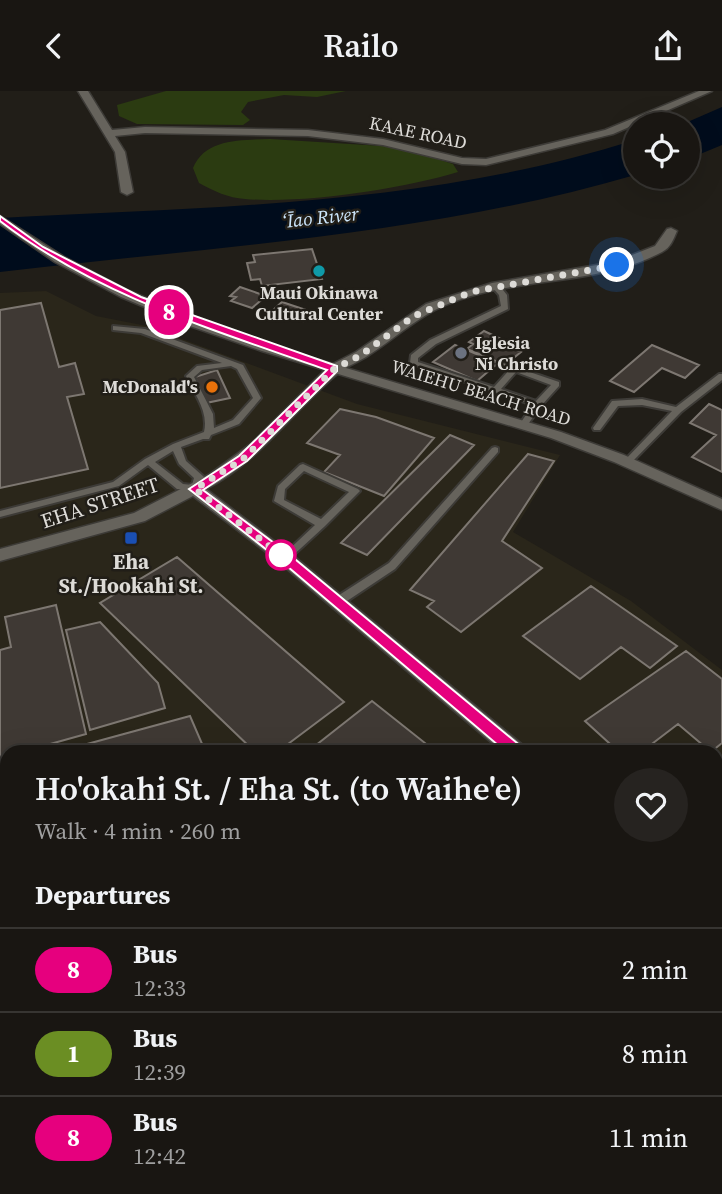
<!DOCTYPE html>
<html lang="en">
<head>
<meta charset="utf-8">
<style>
  :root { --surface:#191612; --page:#262320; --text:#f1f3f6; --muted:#9f9f9f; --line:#373532 }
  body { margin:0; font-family:"Source Serif 4",serif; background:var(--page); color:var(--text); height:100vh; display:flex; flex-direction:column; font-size:26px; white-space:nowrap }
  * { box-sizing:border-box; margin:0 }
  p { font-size:23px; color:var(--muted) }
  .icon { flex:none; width:38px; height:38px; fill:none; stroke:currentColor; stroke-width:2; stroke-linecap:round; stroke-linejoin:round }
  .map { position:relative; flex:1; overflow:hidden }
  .panel { position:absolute; left:0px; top:654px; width:723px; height:450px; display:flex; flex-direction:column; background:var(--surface); border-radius:21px 21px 0 0; box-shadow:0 7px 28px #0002,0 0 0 2px var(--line) }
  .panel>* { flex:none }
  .badge { padding:0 14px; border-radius:23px; font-size:24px; line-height:46px }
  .tools { position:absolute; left:623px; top:21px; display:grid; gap:14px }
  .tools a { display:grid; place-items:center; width:77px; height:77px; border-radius:50%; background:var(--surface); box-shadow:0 7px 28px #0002,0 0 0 2px var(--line); font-size:35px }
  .you { position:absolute; width:35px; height:35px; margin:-18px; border:5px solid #fff; border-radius:50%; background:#1a73e8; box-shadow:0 0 0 10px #1a73e833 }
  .map>.badge { position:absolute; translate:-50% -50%; box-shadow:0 0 0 4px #fff }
  h2 { padding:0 35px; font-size:26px; line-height:63px }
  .round { display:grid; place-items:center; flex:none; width:74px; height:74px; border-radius:37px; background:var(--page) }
  .headline { display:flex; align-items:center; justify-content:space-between; height:119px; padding:0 35px }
  h1 { font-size:33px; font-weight:600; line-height:52px }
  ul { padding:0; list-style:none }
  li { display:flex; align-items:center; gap:21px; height:84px; padding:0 35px; border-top:2px solid var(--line) }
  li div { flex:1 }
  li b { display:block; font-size:26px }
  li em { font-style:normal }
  li .badge { min-width:77px; font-weight:700; text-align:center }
  header { display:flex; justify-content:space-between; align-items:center; height:91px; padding:0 35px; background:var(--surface); font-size:32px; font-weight:600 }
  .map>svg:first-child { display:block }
  .built { fill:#2a261a; fill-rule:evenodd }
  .green { fill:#2b3b11 }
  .water { fill:#000c1c }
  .building { fill:#3f3934; stroke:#7d7771; stroke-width:2 }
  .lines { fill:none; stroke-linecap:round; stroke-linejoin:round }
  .lane-casing { stroke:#3d3b37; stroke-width:4 }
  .street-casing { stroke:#3d3b37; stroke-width:3 }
  .secondary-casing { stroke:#3d3b37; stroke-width:3 }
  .lane { fill:#66635c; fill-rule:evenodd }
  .street { fill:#66635c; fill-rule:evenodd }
  .secondary { fill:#66635c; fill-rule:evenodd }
  .line { fill:#e6007e; stroke:#fff; stroke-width:2 }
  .walk { stroke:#dddbd7; stroke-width:7; stroke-dasharray:0 12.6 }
  .culture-dot { fill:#0f9aa8; stroke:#211e18; stroke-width:2.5 }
  .worship-dot { fill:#6b7280; stroke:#211e18; stroke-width:2.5 }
  .food-dot { fill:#e8710a; stroke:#211e18; stroke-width:2.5 }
  .transit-dot { fill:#1a4fb4; stroke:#211e18; stroke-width:2.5 }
  .stop-dot { fill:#fff; stroke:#e6007e; stroke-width:3.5 }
  .labels { text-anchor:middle; stroke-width:5; stroke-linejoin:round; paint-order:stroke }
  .far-street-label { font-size:18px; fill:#dddbd7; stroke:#211e18 }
  .far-poi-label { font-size:18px; font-weight:bold; fill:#dddbd7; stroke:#211e18 }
  .far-water-label { font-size:19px; font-style:italic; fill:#cde7fd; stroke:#211e18 }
  .street-label { font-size:21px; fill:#dddbd7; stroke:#211e18 }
  .poi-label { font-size:21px; font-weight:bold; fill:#dddbd7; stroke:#211e18 }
</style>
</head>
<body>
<header><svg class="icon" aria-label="back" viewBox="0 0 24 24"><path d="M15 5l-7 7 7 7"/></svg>Railo<svg class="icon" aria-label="share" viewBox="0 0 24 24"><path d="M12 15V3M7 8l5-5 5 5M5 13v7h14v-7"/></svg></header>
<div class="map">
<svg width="722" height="1103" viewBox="0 0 722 1103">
  <rect width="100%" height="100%" fill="#211e18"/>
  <path class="built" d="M46,200L96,225L147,235L357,313L560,364L513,441L631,510L722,579V1103H0V202ZM7,662H716V1097H7Z"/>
  <path class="green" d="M166,0H346L317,6L284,4L248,11L241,21L250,29L243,34L137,33L119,25L117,14Z
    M270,48L398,56L453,73L458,81C402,98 303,113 245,108C228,107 214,100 199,92L193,77C205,47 242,49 270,48Z"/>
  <path class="water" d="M722,16V54L688,68V33H683Z
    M635,49V84C430,144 212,156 0,181V127C213,116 430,114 635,49Z"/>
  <path class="building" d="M312,158L322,188L262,195L260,188L251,189L247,172L255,171L253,164Z
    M240,196L266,205L252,217L231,210L236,206L230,205Z
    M282,211L312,221L303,230L272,220Z
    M41,212L59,276L75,272L84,303L67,306L88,378L0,397V219Z
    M484,240L499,247L495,250L521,261L505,274L467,258L473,253L469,251Z
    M455,254L498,272L477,290L433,271Z
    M652,254L699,274L685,287L662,277L634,301L610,290Z
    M217,279L230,307L206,312L195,286Z
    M709,313L722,319V381L692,366L716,344L690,332Z
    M340,318L376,326L434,347L384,405L324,381L340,364L307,352Z
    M450,344L474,354L367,464L341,452Z
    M528,363L554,370L502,450L542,477L461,541L427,516L434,510L410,499Z
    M177,466L344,611L276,662H256L100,512Z
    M591,495L677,555L650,577L621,556L580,588L523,545Z
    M56,514L86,643L18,662H7L0,666V559L11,556L5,526Z
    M100,531L158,592L165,617L90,639L66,539Z
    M686,560L722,588V652L711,661L678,633L640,662H620L585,630Z
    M372,610L430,656L424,662H306Z
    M190,625L206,662H54Z
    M7,674V826L0,828V676Z
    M722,700V764L716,766V703Z
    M7,1047V1097H116L117,1103H0V1049Z
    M313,1097H435L437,1103H315Z
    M614,1097H703L706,1103H616Z"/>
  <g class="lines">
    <defs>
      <path id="lane" d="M493,194H499L507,204L508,218L436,253L418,267V271L494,296L512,276H515L559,291V295L541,315L526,336L523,337L519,334L533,314L410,272L411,264L430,249L501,215L499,204L492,196ZM516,281L551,294L536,310L501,298Z
        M113,235L145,238L243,274L261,307L239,333L211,344L209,348H203L181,356L186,370L204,386L198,400L177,398L148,374L119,395L0,426V420L113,391L145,368L173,353L204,341C209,320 194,303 186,285L197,275L222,272L141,242L113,239ZM231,275L237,278L253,307L233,329L214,337L213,323L194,286L202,279ZM173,360L179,373L194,387L192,394L183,393L155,371Z
        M719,283H722V289L681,321L630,373H624L623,371L672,320L642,314L618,315L600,339H594L593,337L612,310L642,308L676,316Z
        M495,356L498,357V361L395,478L341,514H333L332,511L333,508L389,472L492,357Z
        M303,373L358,398L360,400L325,435L288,469H282L280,467L282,465L315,434L274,410L278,395L300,374ZM304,380L349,401L321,428L284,409L285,398Z"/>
      <path id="street" d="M78,0H88L112,39L145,36L308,39L383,48L462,67L486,68L605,39L699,0H712L613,43L486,74L462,73L383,54L308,45L145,42L115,45L125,61L133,101L127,104L121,101L115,61Z
        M671,137L677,140C673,149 671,156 662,161C593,198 506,183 435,219C412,231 391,250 369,264C359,271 346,275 337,283C292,321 259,371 206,398L291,463L525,656L527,662H504L279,471L193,405L145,430L0,470V458L134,422L210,383L252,352L329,275L356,261L426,213L492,192L614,171L655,155L667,138Z
        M7,935V959L0,962V938Z
        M716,948L722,951V984L716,981Z"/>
      <path id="secondary" d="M0,125L64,166L129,200L199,229L272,255L561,341L624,364L722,408V419L614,371L551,347L262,260L190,235L121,206L55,171L0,133Z"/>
    </defs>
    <use href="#lane" class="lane-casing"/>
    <use href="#street" class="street-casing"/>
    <use href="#secondary" class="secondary-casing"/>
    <use href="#lane" class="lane"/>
    <use href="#street" class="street"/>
    <use href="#secondary" class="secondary"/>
  </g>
  <path class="line" d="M0,125L43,156L141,206L337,275V280L247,370L203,399L290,464L523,657V666H512L281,470L189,398L239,365L327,279C211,238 96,204 0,130Z"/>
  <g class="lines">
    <path class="walk" d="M281,464L285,467L195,398L243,368L334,278L361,264L414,225L471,201L617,174"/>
  </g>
  <circle class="culture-dot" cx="319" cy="180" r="7"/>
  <circle class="worship-dot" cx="461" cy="262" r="7"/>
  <circle class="food-dot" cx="212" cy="296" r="7"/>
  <rect class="transit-dot" x="124" y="440" width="14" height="14" rx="3.5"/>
  <circle class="stop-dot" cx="281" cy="464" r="14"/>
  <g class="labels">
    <g class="far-street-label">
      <text transform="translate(418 42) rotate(12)" y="6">KAAE ROAD</text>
      <text transform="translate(481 302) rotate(17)" y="6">WAIEHU BEACH ROAD</text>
    </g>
    <g class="far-poi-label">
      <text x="319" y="208">Maui Okinawa<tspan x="319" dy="21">Cultural Center</tspan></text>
      <text x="475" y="258" text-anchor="start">Iglesia<tspan x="475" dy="21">Ni Christo</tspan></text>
      <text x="198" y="302" text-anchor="end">McDonald's</text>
    </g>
    <g class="far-water-label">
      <text transform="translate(320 126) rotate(-6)" y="7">ʻĪao River</text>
    </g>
    <g class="street-label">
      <text transform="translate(100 412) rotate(-18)" y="7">EHA STREET</text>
    </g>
    <g class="poi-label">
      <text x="131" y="478">Eha<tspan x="131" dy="24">St./Hookahi St.</tspan></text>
    </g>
  </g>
</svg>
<div class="tools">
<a><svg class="icon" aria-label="locate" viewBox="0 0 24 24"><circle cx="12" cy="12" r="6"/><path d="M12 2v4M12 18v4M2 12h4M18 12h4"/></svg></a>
</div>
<div class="you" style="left:617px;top:174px"></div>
<b class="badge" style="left:169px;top:221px;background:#e6007e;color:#fff">8</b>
<section class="panel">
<div class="headline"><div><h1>Ho'okahi St. / Eha St. (to Waihe'e)</h1><p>Walk · 4 min · 260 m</p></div><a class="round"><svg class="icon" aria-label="heart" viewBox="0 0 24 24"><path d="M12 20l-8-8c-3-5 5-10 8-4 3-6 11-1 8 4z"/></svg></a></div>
<h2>Departures</h2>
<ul>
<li><span class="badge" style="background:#e6007e;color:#fff">8</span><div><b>Bus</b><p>12:33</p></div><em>2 min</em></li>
<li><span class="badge" style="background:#6b8e23;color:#fff">1</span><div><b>Bus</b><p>12:39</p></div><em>8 min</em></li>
<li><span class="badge" style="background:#e6007e;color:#fff">8</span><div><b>Bus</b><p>12:42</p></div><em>11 min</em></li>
</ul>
</section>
</div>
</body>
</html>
